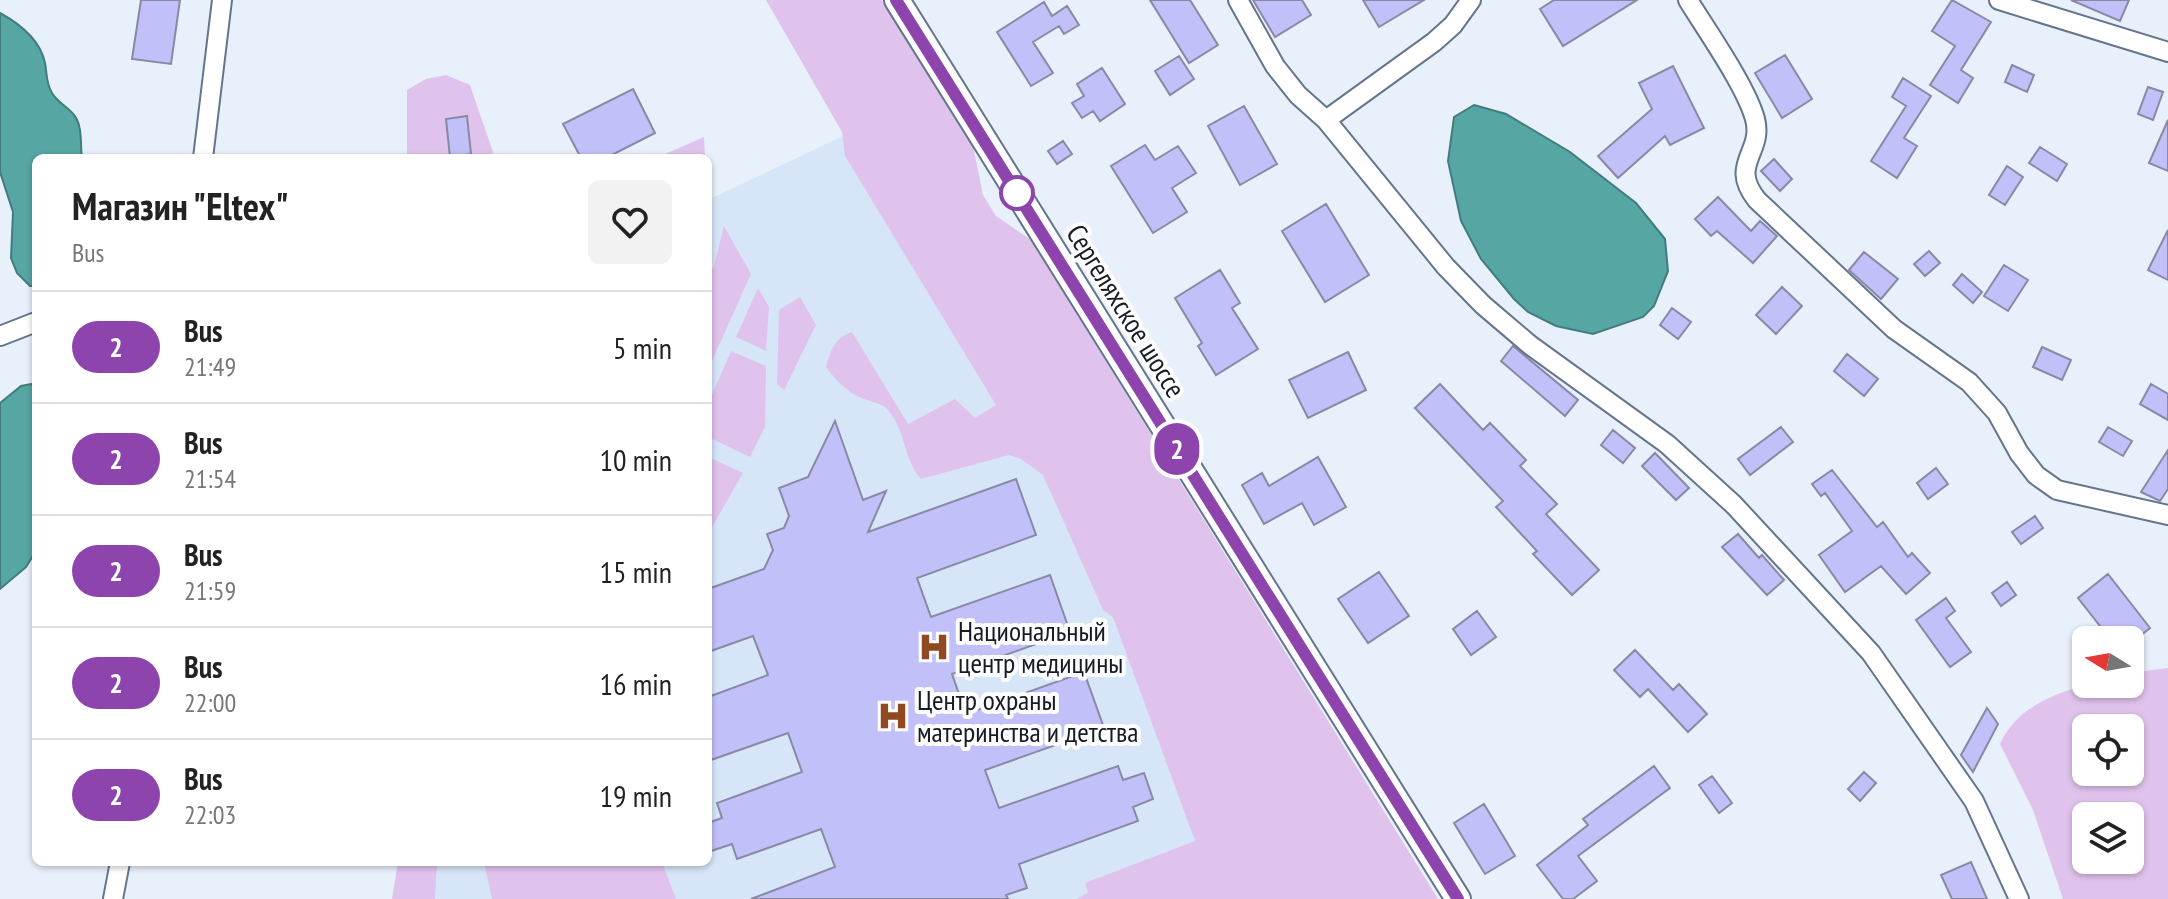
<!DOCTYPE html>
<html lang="en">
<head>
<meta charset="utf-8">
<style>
  :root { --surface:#fff; --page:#f2f2f2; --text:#222; --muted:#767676; --line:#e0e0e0 }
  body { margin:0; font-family:"PT Sans Narrow",sans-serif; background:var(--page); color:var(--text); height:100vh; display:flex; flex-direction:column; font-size:30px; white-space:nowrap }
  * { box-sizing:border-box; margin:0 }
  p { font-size:26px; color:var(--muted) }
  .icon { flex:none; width:44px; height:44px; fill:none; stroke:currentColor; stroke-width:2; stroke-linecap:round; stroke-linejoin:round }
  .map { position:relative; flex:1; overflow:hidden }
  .panel { position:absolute; left:32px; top:154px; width:680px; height:712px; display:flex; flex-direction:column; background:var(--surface); border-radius:12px; box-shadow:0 2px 6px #0004 }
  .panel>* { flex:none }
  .badge { padding:0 16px; border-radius:26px; font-size:28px; line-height:52px }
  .needle { width:52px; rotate:281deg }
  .buttons { position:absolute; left:2072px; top:626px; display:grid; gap:16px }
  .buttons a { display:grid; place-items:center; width:72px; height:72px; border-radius:12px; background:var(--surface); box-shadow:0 2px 6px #0004; font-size:40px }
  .map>.badge { position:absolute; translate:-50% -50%; box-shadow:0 0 0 4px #fff }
  .round { display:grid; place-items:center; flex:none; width:84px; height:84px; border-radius:12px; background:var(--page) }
  .headline { display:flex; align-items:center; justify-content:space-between; height:136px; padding:0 40px }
  h1 { font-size:38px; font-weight:800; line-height:60px }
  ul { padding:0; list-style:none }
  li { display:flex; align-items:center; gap:24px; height:112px; padding:0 40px; border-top:2px solid var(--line) }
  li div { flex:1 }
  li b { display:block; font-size:30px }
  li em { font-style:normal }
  li .badge { min-width:88px; font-weight:700; text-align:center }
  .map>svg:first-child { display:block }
  .built { fill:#d7e5f9 }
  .green { fill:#e0c3ec; fill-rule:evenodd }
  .water { fill:#56a6a4; stroke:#427d7e; stroke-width:2 }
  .building { fill:#c1c0f8; stroke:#8989a5; stroke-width:2 }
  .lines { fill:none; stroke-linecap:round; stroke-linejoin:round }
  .minor-casing { stroke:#64768c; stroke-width:22 }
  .major-casing { stroke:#64768c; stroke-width:28 }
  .minor { stroke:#fff; stroke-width:18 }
  .major { stroke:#fff; stroke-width:24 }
  .line-casing { stroke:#fff; stroke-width:18 }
  .line { stroke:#8e44ad; stroke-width:12 }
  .stop-dot { fill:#fff; stroke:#8e44ad; stroke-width:4 }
  .labels { text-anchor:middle; stroke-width:8; stroke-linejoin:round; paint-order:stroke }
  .street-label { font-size:28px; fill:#151c25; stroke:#fdfdfd }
  .poi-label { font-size:28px; fill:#151c25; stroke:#fdfdfd; text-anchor:start }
</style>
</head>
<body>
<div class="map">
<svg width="2168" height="899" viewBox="0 0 2168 899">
  <rect width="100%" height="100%" fill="#e8f0fb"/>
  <path class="built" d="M845,135L1310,899H400L406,862H708V200Z"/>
  <path class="green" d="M766,0H882L973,146L983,195L996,216L1031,240L1438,899H1077L1088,893L1085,883L1195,841L1113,617L1103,610L1043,475L1021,459L1009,455L921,479C903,459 906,430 888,410C881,402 869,402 859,397C846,391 834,378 826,367C831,350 834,338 852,332L908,424L955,399L975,418L996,405L845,156L842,132Z
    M446,75L470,85L495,158H407V90L426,79Z
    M704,137L705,158H656Z
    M724,226L751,274L712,361L708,358V276L714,266Z
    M758,288L769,307L766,351L736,337Z
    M800,297L816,325L784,390L777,384L779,310Z
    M731,351L766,366L765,427L750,457L708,437V404Z
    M708,457L743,473L708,534Z
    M2168,668V899H2063L2033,810L2000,744C2015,710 2051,694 2086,685C2099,681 2116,684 2130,684V673ZM2086,728H2130V772H2086ZM2086,816H2130V860H2086Z
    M398,862H437L435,899H392Z
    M484,862H662L676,899H492Z"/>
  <path class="water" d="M0,13C20,24 40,39 45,63C47,73 46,84 52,93C57,102 68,107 74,115C83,126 80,145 82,158H36V286H30L17,273L11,258L13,212L0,172Z
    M1474,105L1506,114L1570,152L1636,203L1665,239L1668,271L1654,306L1643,317L1593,334L1556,326L1528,312L1514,299L1481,259L1461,221L1448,161L1454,117Z
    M31,384L36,386V551L26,567L0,589V403L21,386Z"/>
  <path class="building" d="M141,0H180L171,64L132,59Z
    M1150,0H1190L1218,45L1189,63Z
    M1253,0H1302L1311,15L1275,37Z
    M1363,0H1424L1379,27Z
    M1554,0H1637L1563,46L1540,9Z
    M1952,0L1991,22L1961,70L1973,78L1958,103L1930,85L1955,46L1932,31Z
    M2071,0H2129L2120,21Z
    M1044,2L1052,16L1067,6L1079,25L1064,34L1059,26L1033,42L1053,73L1031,86L997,32Z
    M1785,55L1812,99L1782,118L1755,73Z
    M1179,56L1194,79L1170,95L1155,71Z
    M2012,65L2034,75L2027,92L2005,82Z
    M1673,66L1704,128L1670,145L1665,136L1618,178L1598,156L1652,109L1639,83Z
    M1102,68L1125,104L1100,121L1093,111L1082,118L1072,103L1084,96L1077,84Z
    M1903,78L1931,96L1904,138L1917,146L1897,178L1871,161L1906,106L1892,97Z
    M2148,87L2163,92L2153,120L2138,114Z
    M633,89L655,133L606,158H581L563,124Z
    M1244,106L1277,164L1240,185L1208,126Z
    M467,116L471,154L450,157L446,119Z
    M2168,120V171L2149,163Z
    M1063,141L1072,154L1057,164L1048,151Z
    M1145,145L1155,160L1178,146L1196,173L1172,188L1187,212L1153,233L1111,166Z
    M2040,147L2067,164L2057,181L2029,163Z
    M1774,159L1792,179L1780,191L1761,171Z
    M2007,166L2023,177L2005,205L1989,195Z
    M1718,197L1751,231L1760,221L1777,236L1753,263L1717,231L1711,236L1695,219Z
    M1326,204L1369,275L1325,302L1282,231Z
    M2168,230V280L2148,270Z
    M1929,251L1940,263L1925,276L1914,264Z
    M1864,252L1898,279L1881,299L1849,270Z
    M2004,265L2028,280L2008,311L1984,296Z
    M1220,270L1240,303L1232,308L1258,349L1216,375L1198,346L1202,343L1175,298Z
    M1962,274L1982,292L1973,303L1953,285Z
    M1782,287L1802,306L1776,334L1756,315Z
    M1672,308L1691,322L1678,339L1660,325Z
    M1513,346L1578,400L1565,416L1501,361Z
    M2042,347L2071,360L2062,380L2033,367Z
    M1348,352L1366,390L1308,418L1289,380Z
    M1847,354L1878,379L1864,396L1834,371Z
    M1440,384L1483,430L1490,423L1526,460L1520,466L1557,504L1546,514L1599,570L1572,595L1533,554L1537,551L1496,507L1503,501L1415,408Z
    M2151,384L2168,394V420L2140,404Z
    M835,421L863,500L886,491L868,532L1016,479L1036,535L917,578L931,617L1050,575L1070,632L952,674L966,714L1084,672L1104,728L985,770L999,808L1118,766L1123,780L1144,773L1153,799L1133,807L1138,821L1019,864L1027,888L1006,895L1008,899H751L835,867L821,829L737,859L732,844L708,852V823L722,818L717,803L802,772L788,733L708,761V697L768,675L753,636L708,652V589L764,569L773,550L767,534L784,528L789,516L779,488L808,477Z
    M1781,427L1793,442L1750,475L1738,459Z
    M2108,427L2132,441L2123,456L2099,442Z
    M1613,430L1635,448L1623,463L1601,445Z
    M2168,450V489L2160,501L2141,492Z
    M1655,453L1689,488L1676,500L1642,466Z
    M1318,457L1346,507L1314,525L1302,503L1264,524L1242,485L1262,473L1269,486Z
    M1936,468L1948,484L1928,499L1917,483Z
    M1832,470L1877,527L1883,522L1908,557L1912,553L1930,573L1906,594L1881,566L1845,592L1819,555L1852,531L1825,493L1821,496L1812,484Z
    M2035,516L2043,528L2021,544L2012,532Z
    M1738,534L1759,558L1762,555L1784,580L1767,595L1722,547Z
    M1379,572L1409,616L1368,643L1338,599Z
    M2108,574L2150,628L2135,640H2111L2078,598Z
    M2007,582L2016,595L2001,606L1992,593Z
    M1946,598L1955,611L1946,618L1971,652L1950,667L1916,620Z
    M1477,611L1496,637L1471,655L1453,629Z
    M1635,650L1673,690L1679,684L1707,714L1688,732L1648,689L1640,697L1614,670Z
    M1987,708L1998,724L1973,772L1961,755Z
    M1654,766L1670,788L1578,856L1597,881L1573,899H1563L1537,865L1588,825L1583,819Z
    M1864,772L1876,783L1860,801L1848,789Z
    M1712,776L1732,803L1719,813L1699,785Z
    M1484,804L1515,856L1485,874L1454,823Z
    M1971,862L1987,899H1952L1941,875Z"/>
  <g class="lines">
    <defs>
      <path id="minor" d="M1238,0L1275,66L1298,95L1326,120L1446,267L1483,305L1530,345L1667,444L1734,505L1871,653L1974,801L2019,899
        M1688,0C1707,31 1746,86 1755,119C1764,153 1728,164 1757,200L1894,329L1969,382L1997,413L2019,453L2036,475L2057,490L2168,515
        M1999,0L2168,52
        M1326,120L1434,42L1453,25L1471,0
        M203,158L222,0
        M0,336L36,322
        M113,899L120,862"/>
      <path id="major" d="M897,0L1458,899"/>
    </defs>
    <use href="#minor" class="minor-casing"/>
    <use href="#major" class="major-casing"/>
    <use href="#minor" class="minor"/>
    <use href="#major" class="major"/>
  </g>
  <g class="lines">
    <defs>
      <path id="line" d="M896,0L1458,899"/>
    </defs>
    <use href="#line" class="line-casing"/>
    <use href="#line" class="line"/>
  </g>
  <defs>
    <symbol id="hospital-bare" viewBox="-9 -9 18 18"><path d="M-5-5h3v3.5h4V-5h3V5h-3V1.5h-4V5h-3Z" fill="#8e4921" stroke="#fdfdfd" stroke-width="2.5" paint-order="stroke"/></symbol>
  </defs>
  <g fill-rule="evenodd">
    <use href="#hospital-bare" x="912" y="625" width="44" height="44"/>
    <use href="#hospital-bare" x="871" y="694" width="44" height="44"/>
  </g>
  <circle class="stop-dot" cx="1017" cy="193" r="16"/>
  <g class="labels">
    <g class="street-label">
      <text transform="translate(1126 311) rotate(58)" y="10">Сергеляхское шоссе</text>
    </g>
    <g class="poi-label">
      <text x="958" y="641">Национальный<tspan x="958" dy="32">центр медицины</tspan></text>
      <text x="917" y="710">Центр охраны<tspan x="917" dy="32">материнства и детства</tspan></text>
    </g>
  </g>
</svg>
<div class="buttons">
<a><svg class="needle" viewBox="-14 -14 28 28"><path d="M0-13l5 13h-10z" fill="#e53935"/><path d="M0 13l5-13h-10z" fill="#767676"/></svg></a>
<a><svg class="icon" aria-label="locate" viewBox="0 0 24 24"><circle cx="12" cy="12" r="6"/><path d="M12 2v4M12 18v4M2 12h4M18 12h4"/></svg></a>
<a><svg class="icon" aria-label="layers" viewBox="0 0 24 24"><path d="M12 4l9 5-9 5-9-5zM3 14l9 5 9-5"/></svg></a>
</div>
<b class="badge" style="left:1177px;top:449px;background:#8e44ad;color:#fff">2</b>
<section class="panel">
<div class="headline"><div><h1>Магазин &quot;Eltex&quot;</h1><p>Bus</p></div><a class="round"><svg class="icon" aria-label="heart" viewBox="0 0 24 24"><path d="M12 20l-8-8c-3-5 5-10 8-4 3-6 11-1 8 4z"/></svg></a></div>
<ul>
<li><span class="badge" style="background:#8e44ad;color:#fff">2</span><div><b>Bus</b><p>21:49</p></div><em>5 min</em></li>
<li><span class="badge" style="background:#8e44ad;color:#fff">2</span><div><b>Bus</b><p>21:54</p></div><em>10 min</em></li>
<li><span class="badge" style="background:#8e44ad;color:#fff">2</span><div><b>Bus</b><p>21:59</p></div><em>15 min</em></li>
<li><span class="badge" style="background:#8e44ad;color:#fff">2</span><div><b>Bus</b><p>22:00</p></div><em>16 min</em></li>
<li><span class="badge" style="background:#8e44ad;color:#fff">2</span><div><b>Bus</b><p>22:03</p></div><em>19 min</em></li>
</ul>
</section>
</div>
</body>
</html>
